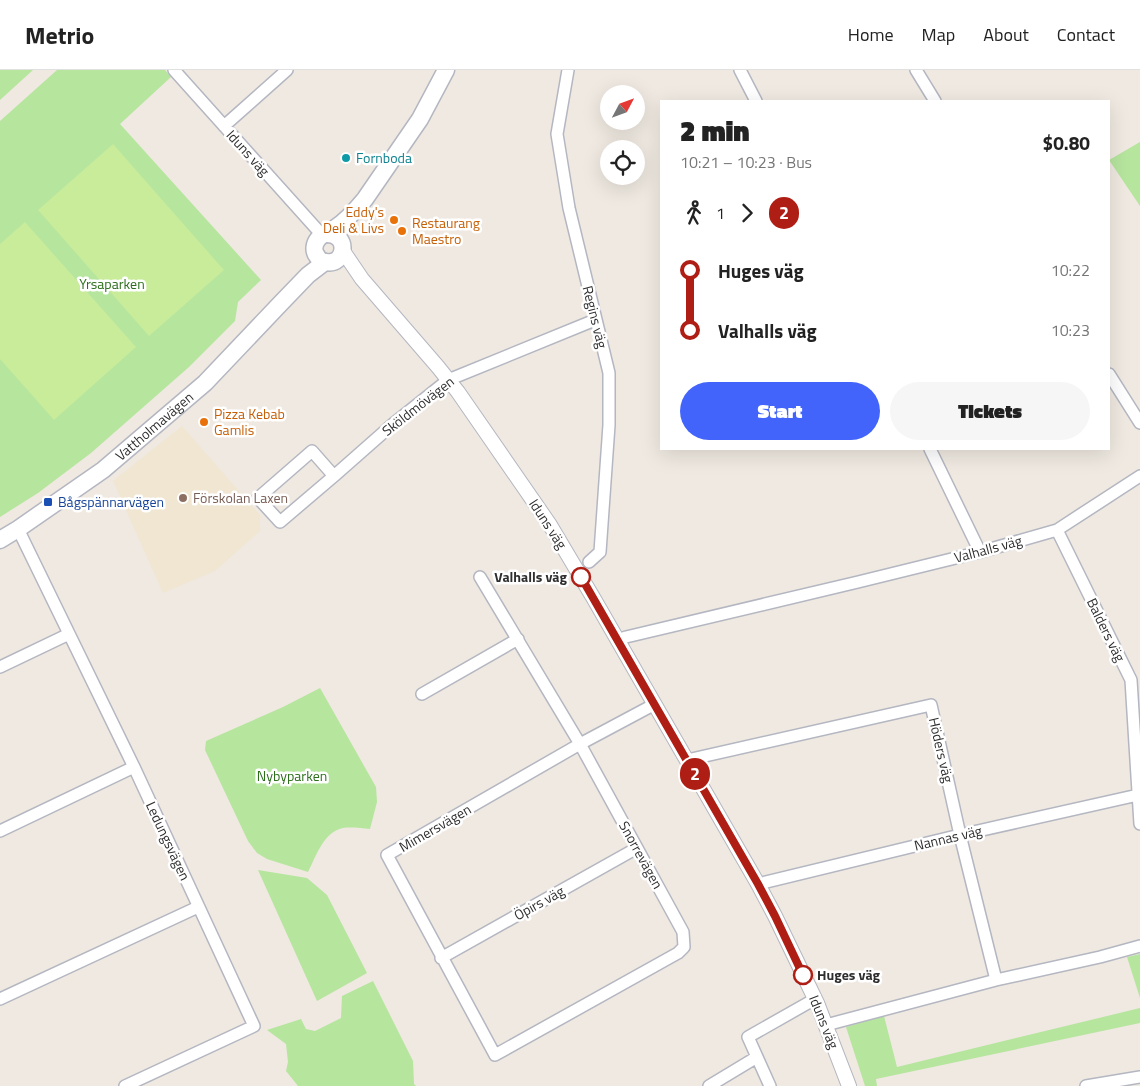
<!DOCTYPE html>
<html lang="en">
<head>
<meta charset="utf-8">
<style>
  :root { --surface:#fff; --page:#f6f6f6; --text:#222; --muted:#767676; --line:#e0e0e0; --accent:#4264fb }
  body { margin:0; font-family:"Titillium Web",sans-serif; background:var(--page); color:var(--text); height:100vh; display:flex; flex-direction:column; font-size:19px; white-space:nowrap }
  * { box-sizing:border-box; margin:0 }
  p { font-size:16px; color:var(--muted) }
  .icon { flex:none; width:28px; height:28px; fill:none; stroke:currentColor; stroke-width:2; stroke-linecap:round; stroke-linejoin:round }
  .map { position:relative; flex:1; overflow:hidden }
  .panel { position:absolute; left:660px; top:30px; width:450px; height:350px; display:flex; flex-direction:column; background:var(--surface); border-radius:0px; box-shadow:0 5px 20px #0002 }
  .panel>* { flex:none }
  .badge { padding:0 10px; border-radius:16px; font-size:18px; line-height:32px }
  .needle { width:32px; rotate:49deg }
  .buttons { position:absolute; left:600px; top:15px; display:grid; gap:10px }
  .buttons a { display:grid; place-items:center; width:45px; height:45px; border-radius:50%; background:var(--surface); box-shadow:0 5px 20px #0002; font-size:25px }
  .map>.badge { position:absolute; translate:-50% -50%; box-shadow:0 0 0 2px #fff }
  .legs { display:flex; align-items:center; gap:8px; height:55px; padding:0 20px; font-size:16px }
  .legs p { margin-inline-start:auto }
  .overview { display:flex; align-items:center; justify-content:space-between; height:85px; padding:0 20px }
  h1 { font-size:28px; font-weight:800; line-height:38px }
  .primary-button { display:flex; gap:10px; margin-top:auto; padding:10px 20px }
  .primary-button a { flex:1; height:58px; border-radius:30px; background:var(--accent); color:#fff; font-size:20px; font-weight:800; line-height:58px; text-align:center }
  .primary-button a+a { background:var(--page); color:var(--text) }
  ul { padding:0 20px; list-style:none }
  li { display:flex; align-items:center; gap:18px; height:60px; font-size:19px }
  li i { display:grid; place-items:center; width:8px; height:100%; margin:0 6px; background:currentColor }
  li i::after { content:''; width:12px; height:12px; margin:-6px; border:4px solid; border-radius:50%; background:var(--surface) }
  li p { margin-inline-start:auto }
  li:first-child i { background:linear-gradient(#0000 50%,currentColor 0) }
  li:last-child i { background:linear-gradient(currentColor 50%,#0000 0) }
  header { display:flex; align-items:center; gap:30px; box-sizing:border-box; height:70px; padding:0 25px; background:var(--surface); border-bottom:1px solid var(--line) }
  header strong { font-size:24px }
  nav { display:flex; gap:28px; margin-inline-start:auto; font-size:18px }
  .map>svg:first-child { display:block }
  .education { fill:#f0e6d1 }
  .green { fill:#b6e59e }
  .pitch { fill:#c9ec9a }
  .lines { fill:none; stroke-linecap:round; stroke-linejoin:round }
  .minor-casing { stroke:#b4b7c1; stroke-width:14 }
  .tertiary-casing { stroke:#b4b7c1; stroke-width:16 }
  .secondary-casing { stroke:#b4b7c1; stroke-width:19 }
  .minor { stroke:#fff; stroke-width:11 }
  .tertiary { stroke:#fff; stroke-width:14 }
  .secondary { stroke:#fff; stroke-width:16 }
  .line-1-casing { stroke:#fff; stroke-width:11 }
  .line-1 { stroke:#af1e14; stroke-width:8 }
  .culture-dot { fill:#0f9aa8; stroke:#fff; stroke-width:2 }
  .food-dot { fill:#e8710a; stroke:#fff; stroke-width:2 }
  .education-dot { fill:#8d6e63; stroke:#fff; stroke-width:2 }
  .transit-dot { fill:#1a4fb4; stroke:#fff; stroke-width:2 }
  .stop-1-dot { fill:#fff; stroke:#af1e14; stroke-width:2.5 }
  .labels { text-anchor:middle; stroke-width:5; stroke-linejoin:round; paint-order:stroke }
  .street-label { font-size:14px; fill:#2e2e2e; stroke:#fff }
  .culture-label { font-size:14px; fill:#0d838f; stroke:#fff; text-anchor:start }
  .food-label { font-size:14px; fill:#c56008; stroke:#fff; text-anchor:start }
  .park-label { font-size:14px; fill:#2c6e1b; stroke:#fff }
  .education-label { font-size:14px; fill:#785e54; stroke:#fff; text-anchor:start }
  .transit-label { font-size:14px; fill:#164399; stroke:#fff; text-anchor:start }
  .stop-label { font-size:14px; font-weight:bold; fill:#2e2e2e; stroke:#fff; text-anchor:end }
</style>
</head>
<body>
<header>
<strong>Metrio</strong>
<nav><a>Home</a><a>Map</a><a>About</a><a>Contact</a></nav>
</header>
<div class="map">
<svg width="1140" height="1016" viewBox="0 0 1140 1016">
  <rect width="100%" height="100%" fill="#efe9e1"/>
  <path class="education" d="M182,356L260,445V461L215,501L163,523L113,411Z"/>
  <path class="green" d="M0,0H33L0,30Z
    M57,0H165L171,7L120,54L261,210L238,232L235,251L189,297L91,383L38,423L0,447V51Z
    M1140,72V136L1109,90Z
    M320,618L376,717L377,732L370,759C361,758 351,757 343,758C323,762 316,787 308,802L267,789L257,783L248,771L205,680L206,671L283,637Z
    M258,800L307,808L327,825L367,903L317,931Z
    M1140,884V928L1127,887Z
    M373,911L413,991L414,1014L416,1016H298L286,1001L288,992L286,974L267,960L301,949L306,959L315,961L341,948L342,926Z
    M1140,938V953L876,1009L877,1016H865L846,957L884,946L897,997Z"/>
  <path class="pitch" d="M113,74L224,200L149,266L38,140Z
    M25,152L136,277L54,350L0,289V174Z"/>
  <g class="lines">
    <defs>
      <path id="minor" d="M174,0L322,165
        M568,0L557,64L569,138L609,303V355L600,482L589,492
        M740,0L756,31
        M916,0L935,31
        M224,56L287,0
        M1109,304L1140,353
        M930,379L980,482
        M334,406L280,452L258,428L312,381L334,406L393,354L448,310L595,250
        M18,459L134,697L254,956L125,1016
        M1057,460L1131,610L1140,754
        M480,507L580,674L683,862L684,877L678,883L495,985L387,785L580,674L655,634
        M618,570L626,567L858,512L980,482L1057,460L1140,406
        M0,597L69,564
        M422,624L518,569
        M687,690L931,635L960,765L996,910
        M0,761L134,697
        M758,814L960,765L1138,725
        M441,888L637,778
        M0,929L198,837
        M826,955L996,910L1100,887L1140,876
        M709,1016L757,987
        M770,1016L748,967L815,929
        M1086,1016L1140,1007"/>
      <path id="tertiary" d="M343,181L362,209L438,297L458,322L550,455L594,529L758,814L775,846L817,933L849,1016"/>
      <g id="secondary">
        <path d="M326,164C350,163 346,196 326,192C322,192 319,190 317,186C313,181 314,174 318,169C322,164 329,162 334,159C346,151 356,140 365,129L420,49L446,0"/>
        <path id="s1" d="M0,470L18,459L103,400L205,313L281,233L308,205L325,192"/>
      </g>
    </defs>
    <use href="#minor" class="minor-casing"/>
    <use href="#tertiary" class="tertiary-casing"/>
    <use href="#secondary" class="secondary-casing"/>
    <use href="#minor" class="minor"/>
    <use href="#tertiary" class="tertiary"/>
    <use href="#secondary" class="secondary"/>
  </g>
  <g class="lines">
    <defs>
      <path id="line-1" d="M581,507L758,814L775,846L803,905"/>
    </defs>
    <use href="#line-1" class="line-1-casing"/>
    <use href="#line-1" class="line-1"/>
  </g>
  <circle class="culture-dot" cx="346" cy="88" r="5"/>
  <g class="food-dot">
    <circle cx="394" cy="150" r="5"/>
    <circle cx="402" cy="161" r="5"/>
    <circle cx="204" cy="352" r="5"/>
  </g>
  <circle class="education-dot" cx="183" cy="428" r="5"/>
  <rect class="transit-dot" x="43" y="427" width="10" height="10" rx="2.5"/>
  <g class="stop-1-dot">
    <circle cx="581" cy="507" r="9"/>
    <circle cx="803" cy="905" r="9"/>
  </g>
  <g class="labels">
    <g class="street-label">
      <text transform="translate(248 83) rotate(48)" y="5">Iduns väg</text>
      <text transform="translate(595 247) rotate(76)" y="5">Regins väg</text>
      <text transform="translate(418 336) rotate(-38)" y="5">Sköldmövägen</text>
      <text dy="5" stroke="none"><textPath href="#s1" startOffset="192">Vattholmavägen</textPath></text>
      <text transform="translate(548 454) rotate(57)" y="5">Iduns väg</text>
      <text transform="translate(988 479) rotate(-15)" y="5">Valhalls väg</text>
      <text transform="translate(1106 560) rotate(64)" y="5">Balders väg</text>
      <text transform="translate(941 680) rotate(77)" y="5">Höders väg</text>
      <text transform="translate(435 758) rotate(-30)" y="5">Mimersvägen</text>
      <text transform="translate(948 768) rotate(-13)" y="5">Nannas väg</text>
      <text transform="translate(168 771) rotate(65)" y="5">Ledungsvägen</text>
      <text transform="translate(641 785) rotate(61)" y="5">Snorrevägen</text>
      <text transform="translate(539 833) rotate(-29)" y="5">Öpirs väg</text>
      <text transform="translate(824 952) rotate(68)" y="5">Iduns väg</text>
    </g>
    <g class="culture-label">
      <text x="356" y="93">Fornboda</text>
    </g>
    <g class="food-label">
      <text x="384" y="147" text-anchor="end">Eddy's<tspan x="384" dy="16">Deli &amp; Livs</tspan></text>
      <text x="412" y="158">Restaurang<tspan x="412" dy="16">Maestro</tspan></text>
      <text x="214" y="349">Pizza Kebab<tspan x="214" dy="16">Gamlis</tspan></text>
    </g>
    <g class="park-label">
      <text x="112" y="219">Yrsaparken</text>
      <text x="292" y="711">Nybyparken</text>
    </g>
    <g class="education-label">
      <text x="193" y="433">Förskolan Laxen</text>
    </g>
    <g class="transit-label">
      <text x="58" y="437">Bågspännarvägen</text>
    </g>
    <g class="stop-label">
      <text x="567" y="512">Valhalls väg</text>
      <text x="817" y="910" text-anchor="start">Huges väg</text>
    </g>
  </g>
</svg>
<div class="buttons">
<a><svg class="needle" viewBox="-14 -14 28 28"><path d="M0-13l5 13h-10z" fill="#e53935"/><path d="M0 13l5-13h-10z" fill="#767676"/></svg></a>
<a><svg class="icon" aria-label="locate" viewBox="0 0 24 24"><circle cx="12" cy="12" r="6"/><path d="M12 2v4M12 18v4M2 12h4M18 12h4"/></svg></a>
</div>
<b class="badge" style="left:695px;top:704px;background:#af1e14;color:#fff">2</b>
<section class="panel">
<div class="overview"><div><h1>2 min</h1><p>10:21 – 10:23 · Bus</p></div><b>$0.80</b></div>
<div class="legs"><svg class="icon" aria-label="walk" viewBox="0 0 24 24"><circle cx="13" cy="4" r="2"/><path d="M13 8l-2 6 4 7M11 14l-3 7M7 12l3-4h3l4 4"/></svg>1<svg class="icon" aria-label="forward" viewBox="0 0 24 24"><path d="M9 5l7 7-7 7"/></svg><b class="badge" style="background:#af1e14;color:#fff">2</b></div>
<ul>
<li><i style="color:#af1e14"></i><b>Huges väg</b><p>10:22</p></li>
<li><i style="color:#af1e14"></i><b>Valhalls väg</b><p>10:23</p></li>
</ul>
<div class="primary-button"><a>Start</a><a>Tickets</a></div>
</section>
</div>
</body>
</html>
